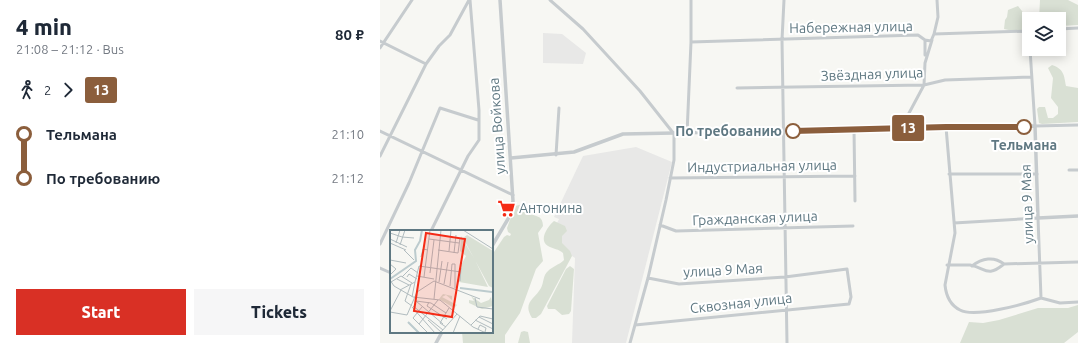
<!DOCTYPE html>
<html lang="en">
<head>
<meta charset="utf-8">
<style>
  :root { --surface:#fff; --page:#f6f6f7; --text:#1f2937; --muted:#747a83; --accent:#d93025 }
  body { margin:0; font-family:Ubuntu,sans-serif; background:var(--page); color:var(--text); height:100vh; display:flex; flex-direction:column; font-size:15px; white-space:nowrap }
  * { box-sizing:border-box; margin:0 }
  p { font-size:13px; color:var(--muted) }
  .icon { flex:none; width:22px; height:22px; fill:none; stroke:currentColor; stroke-width:2; stroke-linecap:round; stroke-linejoin:round }
  .map { position:relative; flex:1; overflow:hidden }
  .details { display:flex; flex-direction:column; background:var(--surface); width:380px }
  .details>* { flex:none }
  .badge { padding:0 8px; border-radius:3px; font-size:14px; line-height:26px }
  .fabs { position:absolute; left:642px; top:12px; display:grid; gap:8px }
  .fabs a { display:grid; place-items:center; width:44px; height:44px; border-radius:0px; background:var(--surface); box-shadow:0 2px 10px #0003; font-size:20px }
  .map>.badge { position:absolute; translate:-50% -50%; box-shadow:0 0 0 2px #fff }
  .legs { display:flex; align-items:center; gap:6px; height:44px; padding:0 16px; font-size:13px }
  .legs p { margin-inline-start:auto }
  .summary { display:flex; align-items:center; justify-content:space-between; height:68px; padding:0 16px }
  h1 { font-size:22px; font-weight:800; line-height:30px }
  .primary-button { display:flex; gap:8px; margin-top:auto; padding:8px 16px }
  .primary-button a { flex:1; height:46px; border-radius:0px; background:var(--accent); color:#fff; font-size:16px; font-weight:800; line-height:46px; text-align:center }
  .primary-button a+a { background:var(--page); color:var(--text) }
  ul { padding:0 16px; list-style:none }
  li { display:flex; align-items:center; gap:14px; height:44px; font-size:15px }
  li i { display:grid; place-items:center; width:6px; height:100%; margin:0 5px; background:currentColor }
  li i::after { content:''; width:10px; height:10px; margin:-5px; border:3px solid; border-radius:50%; background:var(--surface) }
  li p { margin-inline-start:auto }
  li:first-child i { background:linear-gradient(#0000 50%,currentColor 0) }
  li:last-child i { background:linear-gradient(currentColor 50%,#0000 0) }
  main { display:flex; flex:1; min-height:0 }
  .map>svg:first-child { display:block }
  .built { fill:#e8e8e7 }
  .green { fill:#d9e0d4 }
  .lines { fill:none; stroke-linecap:round; stroke-linejoin:round }
  .minor { stroke:#c6cbce; stroke-width:3 }
  .tertiary { stroke:#c6cbce; stroke-width:3.5 }
  .line-1-casing { stroke:#fff; stroke-width:9 }
  .line-1 { stroke:#8b5e3c; stroke-width:6 }
  .stop-1-dot { fill:#fff; stroke:#8b5e3c; stroke-width:2 }
  .labels { text-anchor:middle; stroke-width:4; stroke-linejoin:round; paint-order:stroke }
  .street-label { font-size:14px; fill:#5f7882; stroke:#fff }
  .stop-label { font-size:14px; font-weight:bold; fill:#5f7882; stroke:#fff; text-anchor:end }
  .poi-label { font-size:14px; fill:#5f7882; stroke:#fff; text-anchor:start }
  .inset-river { fill:none; stroke:#bccbce; stroke-width:2 }
  .inset-road { fill:none; stroke:#b1bcbf; stroke-width:1 }
  .view { fill:#f52b16; fill-opacity:0.15; stroke:#f52b16; stroke-width:2 }
  .inset-edge { fill:none; stroke:#5f7882; stroke-width:2 }
</style>
</head>
<body>
<main>
<section class="details">
<div class="summary"><div><h1>4 min</h1><p>21:08 – 21:12 · Bus</p></div><b>80 ₽</b></div>
<div class="legs"><svg class="icon" aria-label="walk" viewBox="0 0 24 24"><circle cx="13" cy="4" r="2"/><path d="M13 8l-2 6 4 7M11 14l-3 7M7 12l3-4h3l4 4"/></svg>2<svg class="icon" aria-label="forward" viewBox="0 0 24 24"><path d="M9 5l7 7-7 7"/></svg><b class="badge" style="background:#8b5e3c;color:#fff">13</b></div>
<ul>
<li><i style="color:#8b5e3c"></i><b>Тельмана</b><p>21:10</p></li>
<li><i style="color:#8b5e3c"></i><b>По требованию</b><p>21:12</p></li>
</ul>
<div class="primary-button"><a>Start</a><a>Tickets</a></div>
</section>
<div class="map">
<svg width="698" height="343" viewBox="0 0 698 343">
  <rect width="100%" height="100%" fill="#f7f7f3"/>
  <path class="built" d="M163,33L182,34L206,53L203,64L163,63Z
    M256,147L292,162L246,343H192L195,258L169,240L179,219L174,217L203,156Z"/>
  <path class="green" d="M660,0H688L698,5V25L679,26V19H659Z
    M638,6L649,20V32L642,33L624,29L625,20L627,17L628,10Z
    M672,65C684,69 684,75 686,86L698,88V122L662,124L659,123L657,109L659,107H665L668,118H673L678,114V107L671,98L673,78L668,68Z
    M143,204L146,212C154,217 163,214 163,226L158,233L163,261L156,269L140,313L125,335V343H83L82,332H112V255L124,237L127,235L130,236L131,234L128,232L127,228L135,206Z
    M174,221L185,226L187,231L182,236V243L190,251L192,256L161,314L156,318H152C142,302 155,299 161,288C164,282 163,275 168,271C173,266 179,265 184,260L183,253C179,249 173,249 168,246C158,240 168,226 174,221Z
    M190,266L194,269L191,311L189,314L182,315L175,309H168L167,306L186,269Z
    M698,305V332L684,343H580L589,322L603,323L619,320L658,308H688Z
    M144,331L148,332L150,343H138L141,332Z"/>
  <g class="lines">
    <path class="minor" d="M170,0L203,29L260,91L294,134V160L286,200L268,278L250,343
      M404,0L402,40L407,343
      M679,29L698,28
      M554,34L558,17L557,0
      M545,40V55
      M0,41L46,64
      M311,42L538,35L545,40L551,41L554,34L649,31
      M0,48L32,0
      M650,49L655,126L698,125
      M357,88L544,85L565,80L651,77
      M566,127L575,233L565,285C566,295 570,305 580,310C595,318 645,304 661,298L680,303L698,302
      M527,128L528,115L544,85L545,63L552,40
      M474,129L475,201
      M0,131L133,195
      M307,134L311,42V0
      M176,155L179,108
      M0,156L46,64L59,46L70,35L89,0
      M689,170H698
      M569,174H657
      M290,178L475,176
      M574,223L658,218L661,298
      M280,225L296,231L473,226
      M51,231L88,156L99,140V110L90,0
      M0,244L29,183L60,108L98,120
      M567,265C575,265 582,265 590,265C606,268 607,278 624,264L698,262
      M592,266C602,258 614,256 624,264
      M0,268L11,273
      M255,325L469,304L471,297L467,269L405,277L299,284L268,278"/>
    <path class="tertiary" d="M131,158L194,152L243,134L655,126L658,218L698,216
      M112,246L128,219L133,201L120,0
      M56,343L62,332"/>
  </g>
  <g class="lines">
    <defs>
      <path id="line-1" d="M413,131L566,127H644"/>
    </defs>
    <use href="#line-1" class="line-1-casing"/>
    <use href="#line-1" class="line-1"/>
  </g>
  <defs>
    <symbol id="supermarket-bare" viewBox="-9 -9 18 18"><path d="M-6-5.5h2.5l.6 2H6L4.5 2H-2.5L-4.4-4H-6ZM-1.5 3.2a1.3 1.3 0 1 0 .1 0ZM3 3.2a1.3 1.3 0 1 0 .1 0Z" fill="#f52b16" stroke="#fff" stroke-width="2.5" paint-order="stroke"/></symbol>
  </defs>
  <g fill-rule="evenodd">
    <use href="#supermarket-bare" x="114" y="196" width="25" height="25"/>
  </g>
  <g class="stop-1-dot">
    <circle cx="644" cy="127" r="7"/>
    <circle cx="413" cy="131" r="7"/>
  </g>
  <g class="labels">
    <g class="street-label">
      <text transform="translate(471 27) rotate(-1)" y="5">Набережная улица</text>
      <text transform="translate(492 74) rotate(-2)" y="5">Звёздная улица</text>
      <text transform="translate(117 126) rotate(-94)" y="5">улица Войкова</text>
      <text transform="translate(382 166) rotate(-1)" y="5">Индустриальная улица</text>
      <text transform="translate(647 204) rotate(-92)" y="5">улица 9 Мая</text>
      <text transform="translate(375 218) rotate(-2)" y="5">Гражданская улица</text>
      <text transform="translate(343 270) rotate(-3)" y="5">улица 9 Мая</text>
      <text transform="translate(361 303) rotate(-6)" y="5">Сквозная улица</text>
    </g>
    <g class="stop-label">
      <text x="402" y="136">По требованию</text>
      <text x="644" y="150" text-anchor="middle">Тельмана</text>
    </g>
    <g class="poi-label">
      <text x="139" y="213">Антонина</text>
    </g>
  </g>
  <g transform="translate(10 230)">
    <rect width="103" height="103" fill="#f7f7f3"/>
    <path d="M77,5L103,21V58L99,56L73,8ZM71,6L85,30L98,57L69,52L70,37L76,26L70,21ZM53,64L62,66V70L56,65L52,67L67,75L64,78L49,69ZM81,66L91,73L99,70L101,67L103,76L92,79L79,73V70L84,71Z" fill="#d9e0d4"/>
    <path class="inset-river" d="M0,49L26,31L25,20L30,11L32,0M70,58L102,62M18,92L29,103"/>
    <path class="inset-road" d="M73,0L103,19M0,3L12,7L24,8M0,9L17,17M39,9L69,13M0,13L16,20M6,13L10,0M10,15L15,0M14,20L24,30M48,20L68,23L70,8M59,21L61,0M64,23L66,5M31,27L33,19L38,20M0,30L16,33M0,34L6,39L0,45M40,43L44,10M27,46L44,49M12,47L21,38L28,43M17,47L19,44L27,49M34,47L40,0M7,49L19,55M0,50L4,56L23,67L50,70L83,97L96,103M70,51L71,38M1,52L11,46L22,53M49,52L52,31M21,54L15,71L22,76M54,54L58,32M60,56L62,34H65V58M10,60L25,52L29,36L71,42M22,67L25,52M85,68L87,77L103,79M44,69L51,0M26,71L53,94M26,71L41,73L56,83M39,72L37,76L57,89M23,76L53,100M22,77L45,103M32,77L23,88L38,103M0,81L11,60M0,82L17,85L27,62L44,51L90,69M89,87L103,94M38,90L52,103M85,90L103,99M29,94L48,70M81,95L90,86L103,89M56,97L50,93L59,78M88,99L90,95L96,98L95,102M51,102L67,84M63,103L70,86"/>
    <path class="view" d="M36,3L75,9L62,87L24,81Z"/>
    <rect width="103" height="103" class="inset-edge"/>
  </g>
</svg>
<div class="fabs">
<a><svg class="icon" aria-label="layers" viewBox="0 0 24 24"><path d="M12 4l9 5-9 5-9-5zM3 14l9 5 9-5"/></svg></a>
</div>
<b class="badge" style="left:528px;top:128px;background:#8b5e3c;color:#fff">13</b>
</div>
</main>
</body>
</html>
